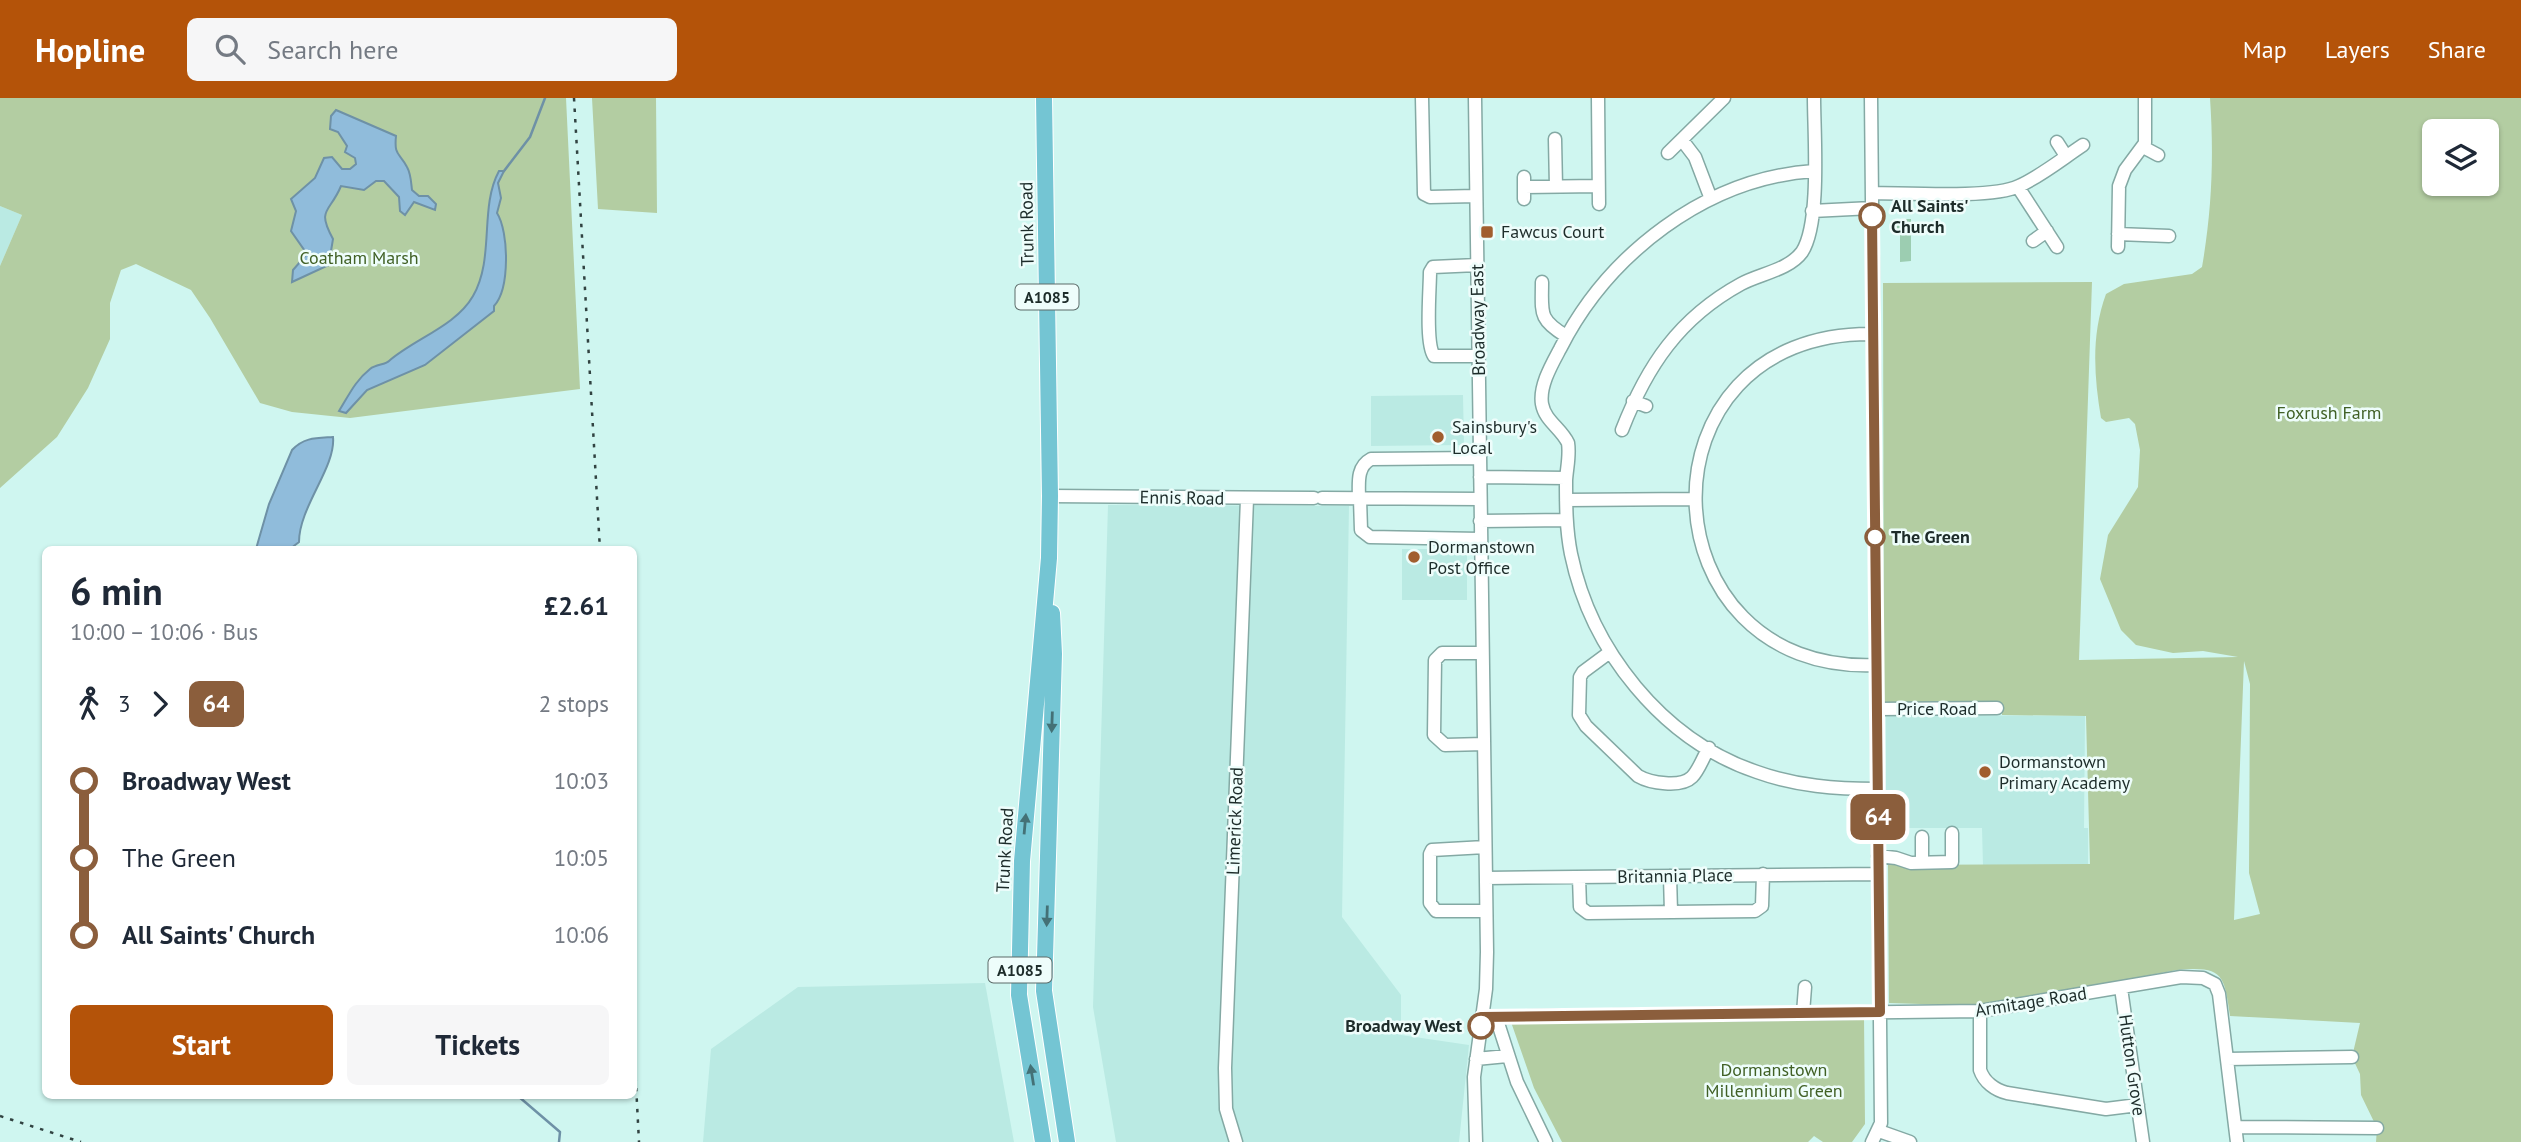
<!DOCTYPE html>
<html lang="en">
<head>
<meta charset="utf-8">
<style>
  :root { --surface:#fff; --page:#f6f6f7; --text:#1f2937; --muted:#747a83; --accent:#b45309 }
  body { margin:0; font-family:"PT Sans",sans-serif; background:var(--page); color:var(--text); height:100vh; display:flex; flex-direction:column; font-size:26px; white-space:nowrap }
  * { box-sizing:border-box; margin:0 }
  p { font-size:23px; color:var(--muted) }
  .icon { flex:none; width:38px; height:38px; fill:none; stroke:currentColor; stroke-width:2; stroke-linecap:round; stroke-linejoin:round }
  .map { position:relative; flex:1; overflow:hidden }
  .sheet { position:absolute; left:42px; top:448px; width:595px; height:553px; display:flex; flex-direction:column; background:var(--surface); border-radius:10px; box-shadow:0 2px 5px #0004 }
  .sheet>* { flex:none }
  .badge { padding:0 14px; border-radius:10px; font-size:24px; line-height:46px }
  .fabs { position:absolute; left:2422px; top:21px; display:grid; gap:14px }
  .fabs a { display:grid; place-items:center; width:77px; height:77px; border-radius:10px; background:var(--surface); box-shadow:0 2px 5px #0004; font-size:35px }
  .map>.badge { position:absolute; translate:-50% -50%; box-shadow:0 0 0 4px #fff }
  .legs { display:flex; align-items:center; gap:10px; height:77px; padding:0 28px; font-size:23px }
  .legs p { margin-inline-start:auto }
  .head { display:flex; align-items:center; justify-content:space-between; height:119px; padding:0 28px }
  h1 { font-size:38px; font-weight:700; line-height:52px }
  .primary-button { display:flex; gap:14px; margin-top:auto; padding:14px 28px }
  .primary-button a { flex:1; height:80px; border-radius:10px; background:var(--accent); color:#fff; font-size:28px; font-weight:700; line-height:80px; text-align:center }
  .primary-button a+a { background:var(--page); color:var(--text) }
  ul { padding:0 28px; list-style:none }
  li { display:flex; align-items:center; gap:24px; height:77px; font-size:26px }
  li i { display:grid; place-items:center; width:10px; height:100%; margin:0 9px; background:currentColor }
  li i::after { content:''; width:18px; height:18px; margin:-9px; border:5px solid; border-radius:50%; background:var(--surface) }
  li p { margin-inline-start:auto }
  li:first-child i { background:linear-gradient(#0000 50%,currentColor 0) }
  li:last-child i { background:linear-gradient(currentColor 50%,#0000 0) }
  header { display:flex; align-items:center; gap:42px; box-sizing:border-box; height:98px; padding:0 35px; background:var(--accent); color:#fff }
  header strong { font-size:33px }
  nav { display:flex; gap:38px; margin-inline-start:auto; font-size:24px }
  .search { width:490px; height:63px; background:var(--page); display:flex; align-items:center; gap:18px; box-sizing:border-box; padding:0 24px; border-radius:10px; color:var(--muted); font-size:26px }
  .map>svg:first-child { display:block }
  .built { fill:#baeae3 }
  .green { fill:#b3cda2; fill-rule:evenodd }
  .water { fill:#90bcdb; stroke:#6e91a6; stroke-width:2 }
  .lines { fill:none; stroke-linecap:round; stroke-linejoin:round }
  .stream { stroke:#6e91a6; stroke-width:2.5 }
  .building { fill:#9ccdb1 }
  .minor-casing { stroke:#84a9a4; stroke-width:15 }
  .major-casing { stroke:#fff; stroke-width:18 }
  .minor { stroke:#fff; stroke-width:12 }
  .major { stroke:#74c5d3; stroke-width:16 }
  .rail { stroke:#314341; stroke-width:2.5; stroke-dasharray:3.5 7; stroke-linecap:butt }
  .oneway { fill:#447176 }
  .line-1-casing { stroke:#fff; stroke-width:16 }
  .line-1 { stroke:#8b5e3c; stroke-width:10 }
  .stop-1-dot { fill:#fff; stroke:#8b5e3c; stroke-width:3.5 }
  .poi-dot { fill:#a15e2e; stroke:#eefdfb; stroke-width:2.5 }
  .labels { text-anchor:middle; stroke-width:5; stroke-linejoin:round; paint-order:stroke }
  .shield { fill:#eefdfb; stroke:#5c6b69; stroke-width:2 }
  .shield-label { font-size:16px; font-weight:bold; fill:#1d2c2a }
  .stop-label { font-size:18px; font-weight:bold; fill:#1d2c2a; stroke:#eefdfb; text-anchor:start }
  .street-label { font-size:18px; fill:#1d2c2a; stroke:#eefdfb }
  .poi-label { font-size:18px; fill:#1d2c2a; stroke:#eefdfb; text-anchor:start }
  .park-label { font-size:18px; fill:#416126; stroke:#eefdfb }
</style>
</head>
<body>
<header>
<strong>Hopline</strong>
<div class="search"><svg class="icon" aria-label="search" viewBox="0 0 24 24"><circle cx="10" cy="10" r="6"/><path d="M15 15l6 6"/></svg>Search here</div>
<nav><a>Map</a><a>Layers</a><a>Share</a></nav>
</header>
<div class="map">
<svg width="2521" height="1044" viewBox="0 0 2521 1044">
  <rect width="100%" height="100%" fill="#cff6f0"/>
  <path class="built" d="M0,108L22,117L0,168Z
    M1463,297L1464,347L1371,348V298Z
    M1108,407L1349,408L1342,819L1401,897V937L1469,947L1459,1044H1116L1093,909Z
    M1402,451H1467V502H1402Z
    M1886,617L2085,618L2084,730H2088V767L1983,768L1982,730H1886Z
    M985,885L1014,1044H703L711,951L798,889Z"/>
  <path class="green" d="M0,0H566L580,291L350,320L292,314L260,305L210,220L191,192L136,166L121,172L110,205V241L88,290L57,339L0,390V168L22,117L0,108Z
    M592,0H656L657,115L598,111Z
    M2210,0H2521V1044H2376L2377,1030L2361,997L2360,976L2352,959L2360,925L2230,918C2224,876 2223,868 2177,872L1984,908L1889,905L1888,767L2090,766L2086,618L2002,617V605L1884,607L1883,185L2092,184L2079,562L2238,559L2203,553L2173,555L2136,547L2121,532L2100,481L2108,437L2138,389L2140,352L2135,326L2129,320L2106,324L2101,320C2094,278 2091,237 2106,196L2124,186L2192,176L2202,169C2212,112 2214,58 2210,0ZM2434,33H2487V86H2434ZM2244,563L2250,586L2249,775L2260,816L2234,822Z
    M1864,919L1865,1026L1852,1044H1823L1814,1038L1808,1044H1562L1534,990L1511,924Z"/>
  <path class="water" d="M336,12L396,38C394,58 399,54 407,69C411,76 411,84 412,92L419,98H428L436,106L435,112L414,104L405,117L400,113L399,99L384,83H376L364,92L341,88C330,115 316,110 333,141L331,153L335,158L331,166L292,184L293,172L307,156L291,133L296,113L291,101L315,80L324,60L332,59L342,71H350L356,66L355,60L345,54L347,48L338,34L330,31L331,18Z
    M499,73H504L498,85L501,100L497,115C509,134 510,191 494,208V213L425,267L367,292L346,315L339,313C349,297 355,283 370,271C376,266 385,267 389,263C414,241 456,228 473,198C495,160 479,110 499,73Z
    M333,339C336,369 299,409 299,444L290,451H256L269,406L292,352C304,339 317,340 333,339Z"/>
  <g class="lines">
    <path class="stream" d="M504,73L530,39L545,0
      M518,998L560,1034L559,1044"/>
  </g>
  <path class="building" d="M1894,121H1911V163L1900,164V137H1894Z"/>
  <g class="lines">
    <defs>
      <path id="minor" d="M1422,0L1424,96L1430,99L1476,98
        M1475,0L1487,854L1486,891L1474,979L1476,1044
        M1598,0L1599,106
        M1871,0L1881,1025L1872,1044
        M1555,41L1556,89
        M1682,42L1695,59L1711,101
        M2057,44L2066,58
        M2143,49L2158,57
        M1668,55L1724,0
        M1814,73C1706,80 1608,156 1560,251C1552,266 1539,288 1542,306C1545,323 1561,330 1568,345C1570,357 1567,369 1566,382C1566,407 1566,431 1571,456C1591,552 1662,642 1757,674C1796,688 1836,691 1877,691
        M1524,79V101
        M1524,89L1598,88
        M2018,89L2057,149
        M1872,95C1905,95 1992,101 2019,88C2041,78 2062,61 2083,47
        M1812,113L1872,110
        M2118,136L2169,138
        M2033,143L2047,133
        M2118,149L2119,88L2125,72L2145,45V0
        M1477,167L1433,169L1430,174C1430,192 1425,245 1434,258H1478
        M1542,184C1542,215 1538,221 1566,238
        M1873,236C1629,233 1643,577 1876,567
        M1633,303L1646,308
        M1622,332C1647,268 1679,220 1741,186C1759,176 1789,172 1802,154C1821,125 1814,36 1814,0
        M1480,379L1566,380
        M1050,398L1314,400
        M1322,400L1480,401
        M1359,401C1359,386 1356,369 1371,361L1479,360
        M1360,401L1361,432L1370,439L1480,441
        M1566,402L1694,401
        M1480,423L1566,422
        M1610,554L1583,574L1580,579L1579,617L1586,628L1638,678C1650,685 1681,690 1692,679C1699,672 1703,659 1709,650
        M1482,555H1442L1435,562L1434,637L1445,647L1484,646
        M1877,611L1997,610
        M1485,749L1432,752L1430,756V805L1436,813H1486
        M1878,758L1896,760L1911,765L1952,764V735
        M1922,764V739
        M1670,778L1671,814
        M1579,779L1580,809L1588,815L1755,813L1762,808L1763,776
        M1486,780L1878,776
        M2121,890L2143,1044
        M1980,913V972C1984,984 1995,992 2007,995L2106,1011L2138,1007
        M1803,915L1805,889
        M1482,919L1980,913L2181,879L2203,880L2215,886L2219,896L2237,1044
        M1496,919L1517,984L1546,1044
        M1476,961L1507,958
        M2227,961L2352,959
        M2236,1029L2377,1030
        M1879,1033L1910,1044
        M1236,1044L1226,1011L1225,970L1247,401"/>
      <path id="major" d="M1052,515L1054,556L1044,893L1067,1044
        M1043,1044L1019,897L1022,763L1049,460L1050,398L1044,0"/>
    </defs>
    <use href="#minor" class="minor-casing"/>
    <use href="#major" class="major-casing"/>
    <use href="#minor" class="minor"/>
    <use href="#major" class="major"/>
    <path class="rail" d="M574,0L600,452
      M634,948L639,1044
      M0,1018L81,1044"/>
  </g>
  <defs><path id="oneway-solid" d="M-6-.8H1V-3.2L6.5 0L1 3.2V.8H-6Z" transform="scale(1.75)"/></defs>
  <g class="oneway">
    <use href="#oneway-solid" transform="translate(1052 624) rotate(92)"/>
    <use href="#oneway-solid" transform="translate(1025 726) rotate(-85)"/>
    <use href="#oneway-solid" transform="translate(1047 818) rotate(92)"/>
    <use href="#oneway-solid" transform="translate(1032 977) rotate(-99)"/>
  </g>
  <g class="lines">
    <defs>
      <path id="line-1" d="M1481,928L1482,919L1880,914L1872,118"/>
    </defs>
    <use href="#line-1" class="line-1-casing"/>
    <use href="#line-1" class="line-1"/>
  </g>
  <g class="stop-1-dot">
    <circle cx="1872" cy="118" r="12"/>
    <circle cx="1875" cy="439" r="9"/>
    <circle cx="1481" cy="928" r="12"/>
  </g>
  <g class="poi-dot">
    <rect x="1480" y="127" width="14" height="14" rx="3.5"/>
    <circle cx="1438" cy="339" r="7"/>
    <circle cx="1414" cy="459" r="7"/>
    <circle cx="1985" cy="674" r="7"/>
  </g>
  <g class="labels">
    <g class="shield">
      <rect x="1015.5" y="186.5" width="63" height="25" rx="5"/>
      <rect x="988.5" y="859.5" width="63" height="25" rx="5"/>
    </g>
    <g class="shield-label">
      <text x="1047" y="205">A1085</text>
      <text x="1020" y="878">A1085</text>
    </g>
    <g class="stop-label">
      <text x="1891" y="114">All Saints'<tspan x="1891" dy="21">Church</tspan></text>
      <text x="1891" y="445">The Green</text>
      <text x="1462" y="934" text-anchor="end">Broadway West</text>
    </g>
    <g class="street-label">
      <text transform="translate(1027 126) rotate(-91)" y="6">Trunk Road</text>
      <text transform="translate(1478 222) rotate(-91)" y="6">Broadway East</text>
      <text transform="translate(1182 400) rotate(1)" y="6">Ennis Road</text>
      <text x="1937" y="617">Price Road</text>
      <text transform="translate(1235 723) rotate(-88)" y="6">Limerick Road</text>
      <text transform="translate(1005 752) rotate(-87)" y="6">Trunk Road</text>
      <text transform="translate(1675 778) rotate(-1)" y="6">Britannia Place</text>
      <text transform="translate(2031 904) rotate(-9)" y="6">Armitage Road</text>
      <text transform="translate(2132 967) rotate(82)" y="6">Hutton Grove</text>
    </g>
    <g class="poi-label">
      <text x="1501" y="140">Fawcus Court</text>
      <text x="1452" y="335">Sainsbury's<tspan x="1452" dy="21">Local</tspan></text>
      <text x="1428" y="455">Dormanstown<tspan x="1428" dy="21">Post Office</tspan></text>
      <text x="1999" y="670">Dormanstown<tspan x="1999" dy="21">Primary Academy</tspan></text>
    </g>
    <g class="park-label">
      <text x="359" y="166">Coatham Marsh</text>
      <text x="2329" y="321">Foxrush Farm</text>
      <text x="1774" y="978">Dormanstown<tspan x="1774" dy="21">Millennium Green</tspan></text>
    </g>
  </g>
</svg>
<div class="fabs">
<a><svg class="icon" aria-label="layers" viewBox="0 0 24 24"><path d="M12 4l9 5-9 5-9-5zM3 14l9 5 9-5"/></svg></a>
</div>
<b class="badge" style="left:1878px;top:719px;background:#8b5e3c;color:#fff">64</b>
<section class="sheet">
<div class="head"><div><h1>6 min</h1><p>10:00 – 10:06 · Bus</p></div><b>£2.61</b></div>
<div class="legs"><svg class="icon" aria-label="walk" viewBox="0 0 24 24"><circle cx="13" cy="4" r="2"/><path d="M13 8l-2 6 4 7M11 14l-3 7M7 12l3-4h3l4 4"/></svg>3<svg class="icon" aria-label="forward" viewBox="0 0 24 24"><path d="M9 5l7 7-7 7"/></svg><b class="badge" style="background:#8b5e3c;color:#fff">64</b><p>2 stops</p></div>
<ul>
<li><i style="color:#8b5e3c"></i><b>Broadway West</b><p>10:03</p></li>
<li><i style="color:#8b5e3c"></i><span>The Green</span><p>10:05</p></li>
<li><i style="color:#8b5e3c"></i><b>All Saints' Church</b><p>10:06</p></li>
</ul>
<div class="primary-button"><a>Start</a><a>Tickets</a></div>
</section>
</div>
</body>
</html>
